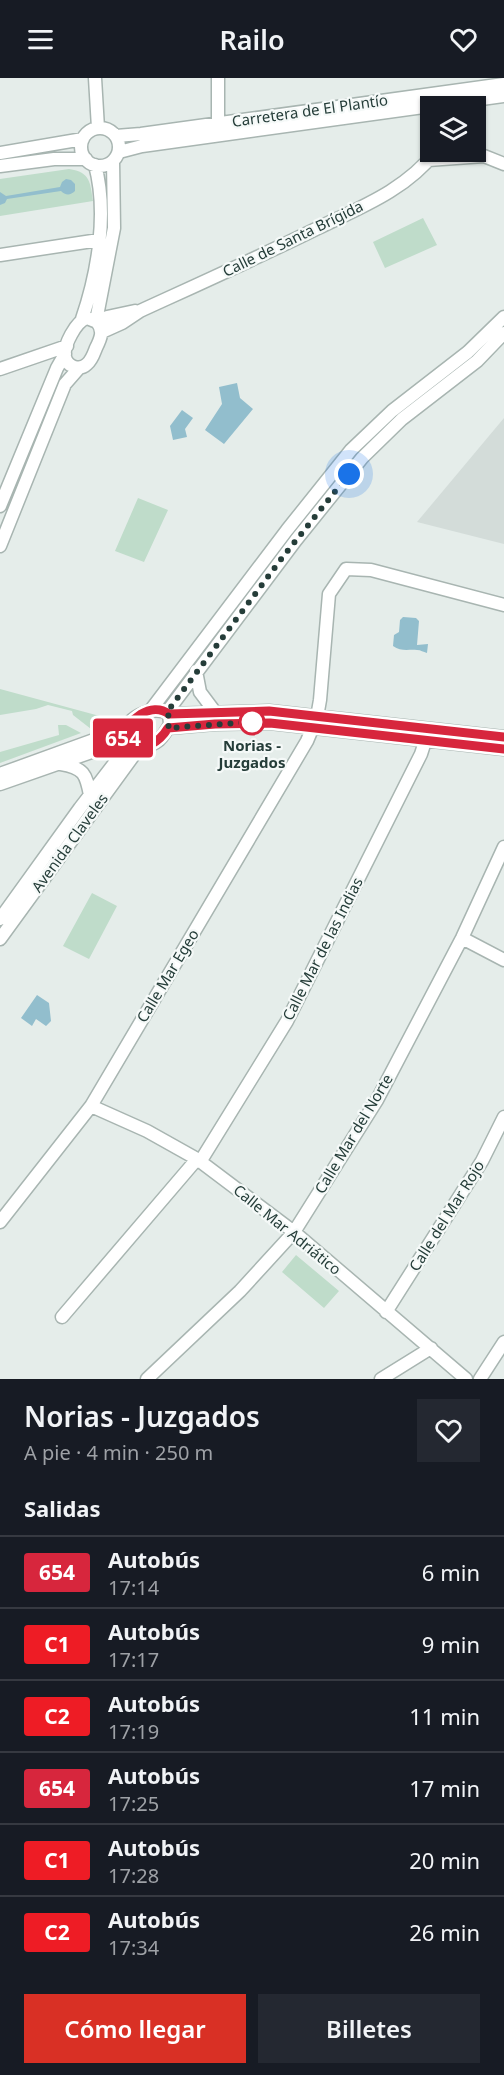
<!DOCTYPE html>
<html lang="es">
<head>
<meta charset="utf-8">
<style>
  :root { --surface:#171b24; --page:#242831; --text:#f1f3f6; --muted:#9ea1a6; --line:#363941; --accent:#d93025 }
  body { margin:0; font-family:"Noto Sans",sans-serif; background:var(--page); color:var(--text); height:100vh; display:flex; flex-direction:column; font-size:22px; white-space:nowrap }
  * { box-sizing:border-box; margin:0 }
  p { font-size:20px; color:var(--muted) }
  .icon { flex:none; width:33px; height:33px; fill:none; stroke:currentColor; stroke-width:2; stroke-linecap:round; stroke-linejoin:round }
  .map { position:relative; height:1301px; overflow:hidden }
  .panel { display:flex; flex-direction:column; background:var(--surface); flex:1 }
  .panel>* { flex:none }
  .badge { padding:0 12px; border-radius:4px; font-size:21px; line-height:39px }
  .fabs { position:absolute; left:420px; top:18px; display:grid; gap:12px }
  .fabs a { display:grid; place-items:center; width:66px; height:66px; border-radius:0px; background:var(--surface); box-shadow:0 2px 4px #0004; font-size:30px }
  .you { position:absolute; width:30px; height:30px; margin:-15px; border:4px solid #fff; border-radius:50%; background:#1a73e8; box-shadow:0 0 0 9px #1a73e833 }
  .map>.badge { position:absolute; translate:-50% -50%; box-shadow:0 0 0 3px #fff }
  h2 { padding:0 24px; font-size:22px; line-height:54px }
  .round { display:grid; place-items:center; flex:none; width:63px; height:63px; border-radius:0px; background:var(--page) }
  .head { display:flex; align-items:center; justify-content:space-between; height:102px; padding:0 24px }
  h1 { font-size:28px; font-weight:600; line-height:45px }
  .button { display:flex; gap:12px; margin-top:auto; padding:12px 24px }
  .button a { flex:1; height:69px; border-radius:0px; background:var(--accent); color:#fff; font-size:24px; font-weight:600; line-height:69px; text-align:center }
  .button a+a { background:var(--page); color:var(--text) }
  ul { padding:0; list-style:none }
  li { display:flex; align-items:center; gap:18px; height:72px; padding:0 24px; border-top:2px solid var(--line) }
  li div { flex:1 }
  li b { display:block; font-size:22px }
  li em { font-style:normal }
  li .badge { min-width:66px; font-weight:700; text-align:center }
  header { display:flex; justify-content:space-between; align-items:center; height:78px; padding:0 24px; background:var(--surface); font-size:27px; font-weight:600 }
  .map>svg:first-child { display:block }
  .built { fill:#d3dcd9 }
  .green { fill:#bfdcca }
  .water { fill:#92becd }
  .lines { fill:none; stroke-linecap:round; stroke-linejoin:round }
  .minor-casing { stroke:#a8b5b1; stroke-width:15 }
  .minor { stroke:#fff; stroke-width:12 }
  .line-casing { stroke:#fff; stroke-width:14 }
  .line { stroke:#d7263d; stroke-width:9 }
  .walk { stroke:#253d39; stroke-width:6; stroke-dasharray:0 10.8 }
  .stop-dot { fill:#fff; stroke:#d7263d; stroke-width:3 }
  .labels { text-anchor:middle; stroke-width:4.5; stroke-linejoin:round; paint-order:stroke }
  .street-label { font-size:15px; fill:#253d39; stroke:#f5f9f8 }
  .stop-label { font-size:15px; font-weight:bold; fill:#253d39; stroke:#f5f9f8 }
</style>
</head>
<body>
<header><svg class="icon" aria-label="menu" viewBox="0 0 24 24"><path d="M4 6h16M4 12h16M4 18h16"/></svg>Railo<svg class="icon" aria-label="heart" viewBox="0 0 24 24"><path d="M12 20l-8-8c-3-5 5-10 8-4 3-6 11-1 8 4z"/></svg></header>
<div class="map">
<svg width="504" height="1301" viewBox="0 0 504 1301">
  <rect width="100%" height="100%" fill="#e5edea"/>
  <path class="built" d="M504,340V466L417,444Z"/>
  <path class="green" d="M69,91C91,94 90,105 93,123L0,138V101Z
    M423,140L437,167L385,190L373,164Z
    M138,420L168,432L144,484L115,473Z
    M0,611L107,640L106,646L91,651L73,637L72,633L48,627L36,631L0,637Z
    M58,647H66L81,655L0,685V674L59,657Z
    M92,815L117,828L89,881L63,868Z
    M296,1177L339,1213L324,1230L282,1194Z"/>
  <path class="water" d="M66,101L71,102L75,106V113C70,118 65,117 61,113L7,121L5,125L0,127V114L6,118L60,109L62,104Z
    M237,305L240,320L253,331L224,366L205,352L222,326L219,309Z
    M182,332L193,340L185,351L187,359L173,362L170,348Z
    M403,539L416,540L419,543L417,567L428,566L427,575C423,574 421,572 417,572C409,571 401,574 393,568L394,557L399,554L400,542Z
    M37,917L49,925L51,943L46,948L36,941L32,948L21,940Z"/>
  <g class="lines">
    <defs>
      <path id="minor" d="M95,0L98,50
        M218,46V0
        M81 69a19 19 0 1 1 38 0a19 19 0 1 1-38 0Z
        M116,58L141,56L504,6
        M119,74L142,68L504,18
        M0,75L83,61
        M428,82L484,78L504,86
        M0,88L54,81H86
        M0,177L99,162
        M87,240L97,244C104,253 101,260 96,270C94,275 92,282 87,286C80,293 67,289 65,279C63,268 76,243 87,240Z
        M82,241C98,194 108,135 95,87
        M96,243L114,150L113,83
        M97,244L107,239L135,233
        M102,254L122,245L140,233C199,206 259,179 318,150C359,130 406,112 435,74
        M0,291L67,268
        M0,428L57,290L65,276
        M0,468L65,306L79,290
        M196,593L200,614L215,634
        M150,633L287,452L351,372L392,333L468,274L504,239
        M167,634L296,462L362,380L402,341L477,283L504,255
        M169,636L170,646C167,652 164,657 159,662C152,668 125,678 123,661C121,641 154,625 169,636L269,633L504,659
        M168,650L215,646L270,645L504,671
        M61,686C84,690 86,696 90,717
        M0,696L127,650
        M0,706L123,663
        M0,841L80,730L127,669
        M462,860L504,882
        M0,861L139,670
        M91,1028L147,1053L197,1081L294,1154L466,1301
        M200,1084L287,943L421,676L429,651
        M0,1144L91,1028L307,663L317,639L320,622L329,516L346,491L371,492L504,527
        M386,1234L482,1083L504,1039
        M62,1239L197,1081
        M147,1301L240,1213L294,1154L377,1022L462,860L504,769
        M381,1301L431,1270
        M480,1301L504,1264"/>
    </defs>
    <use href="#minor" class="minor-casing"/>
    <use href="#minor" class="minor"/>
  </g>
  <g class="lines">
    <defs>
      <path id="line" d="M504,659L269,633L169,636C151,623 127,642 123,660L127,669C144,673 159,665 168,650L215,646L270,645L504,671"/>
    </defs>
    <use href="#line" class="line-casing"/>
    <use href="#line" class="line"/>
    <path class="walk" d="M252,644L168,650L170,642L167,634L282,480L349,396"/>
  </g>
  <circle class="stop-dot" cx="252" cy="644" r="12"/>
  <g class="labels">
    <g class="street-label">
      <text transform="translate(310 33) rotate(-8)" y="5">Carretera de El Plantío</text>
      <text transform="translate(293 161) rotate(-26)" y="5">Calle de Santa Brígida</text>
      <text transform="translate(70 765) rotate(-54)" y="5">Avenida Claveles</text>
      <text transform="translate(323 871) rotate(-63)" y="5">Calle Mar de las Indias</text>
      <text transform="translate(168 898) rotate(-59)" y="5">Calle Mar Egeo</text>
      <text transform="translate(354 1056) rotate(-59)" y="5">Calle Mar del Norte</text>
      <text transform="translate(447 1138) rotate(-58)" y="5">Calle del Mar Rojo</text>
      <text transform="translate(287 1152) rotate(39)" y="5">Calle Mar Adriático</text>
    </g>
    <g class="stop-label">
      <text x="252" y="673">Norias -<tspan x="252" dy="17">Juzgados</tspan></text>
    </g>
  </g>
</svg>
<div class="fabs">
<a><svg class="icon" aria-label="layers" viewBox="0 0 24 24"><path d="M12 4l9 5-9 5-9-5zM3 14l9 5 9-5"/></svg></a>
</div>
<div class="you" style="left:349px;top:396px"></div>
<b class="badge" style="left:123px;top:660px;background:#d7263d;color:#fff">654</b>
</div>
<section class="panel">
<div class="head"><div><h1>Norias - Juzgados</h1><p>A pie · 4 min · 250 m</p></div><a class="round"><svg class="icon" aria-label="heart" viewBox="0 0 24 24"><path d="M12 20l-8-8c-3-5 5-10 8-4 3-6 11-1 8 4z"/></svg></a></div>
<h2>Salidas</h2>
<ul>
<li><span class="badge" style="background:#d7263d;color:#fff">654</span><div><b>Autobús</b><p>17:14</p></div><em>6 min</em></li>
<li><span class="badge" style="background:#ee1c25;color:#fff">C1</span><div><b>Autobús</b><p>17:17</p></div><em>9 min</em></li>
<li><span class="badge" style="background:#ee1c25;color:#fff">C2</span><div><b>Autobús</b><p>17:19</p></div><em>11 min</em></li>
<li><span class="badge" style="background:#d7263d;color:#fff">654</span><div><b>Autobús</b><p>17:25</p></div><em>17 min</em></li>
<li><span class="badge" style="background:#ee1c25;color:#fff">C1</span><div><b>Autobús</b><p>17:28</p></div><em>20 min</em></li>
<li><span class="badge" style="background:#ee1c25;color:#fff">C2</span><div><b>Autobús</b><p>17:34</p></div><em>26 min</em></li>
</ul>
<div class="button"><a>Cómo llegar</a><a>Billetes</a></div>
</section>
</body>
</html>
